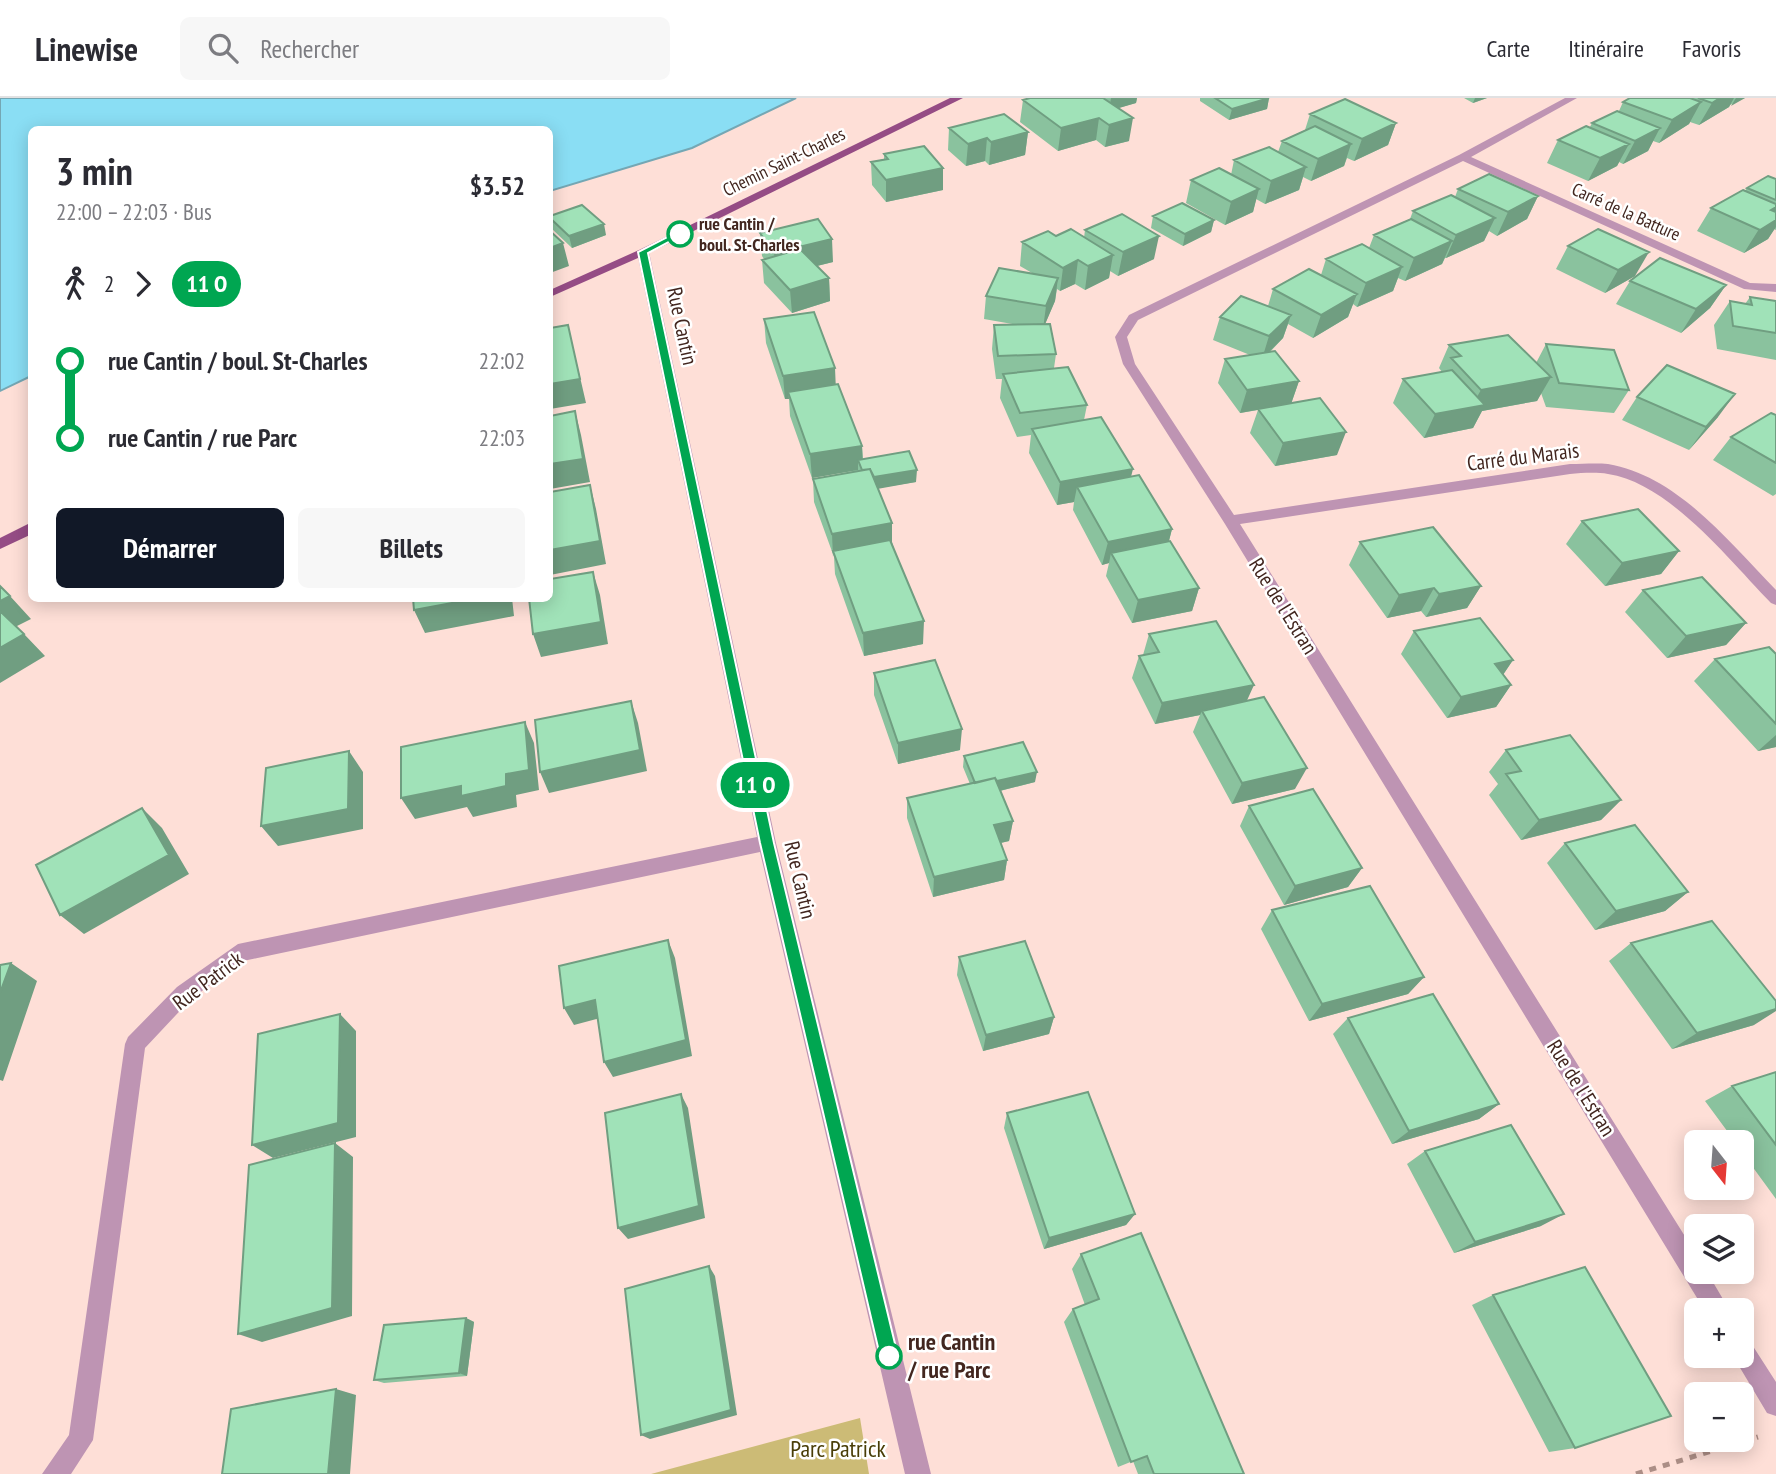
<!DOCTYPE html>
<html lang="fr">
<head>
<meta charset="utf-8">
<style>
  :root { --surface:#fff; --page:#f7f7f7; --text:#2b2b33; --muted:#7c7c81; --line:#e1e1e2; --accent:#111827 }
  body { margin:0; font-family:"PT Sans Narrow",sans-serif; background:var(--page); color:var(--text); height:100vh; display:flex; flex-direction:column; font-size:26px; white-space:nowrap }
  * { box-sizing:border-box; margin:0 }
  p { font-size:23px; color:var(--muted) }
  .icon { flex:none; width:38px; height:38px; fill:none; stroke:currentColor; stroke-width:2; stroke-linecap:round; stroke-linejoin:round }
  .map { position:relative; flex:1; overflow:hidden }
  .sheet { position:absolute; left:28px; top:28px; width:525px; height:476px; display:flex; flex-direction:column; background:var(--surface); border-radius:10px; box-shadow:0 4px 18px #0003 }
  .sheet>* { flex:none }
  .badge { padding:0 14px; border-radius:23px; font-size:24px; line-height:46px }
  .needle { width:46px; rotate:163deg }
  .fabs { position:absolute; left:1684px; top:1032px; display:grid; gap:14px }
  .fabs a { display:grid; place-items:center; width:70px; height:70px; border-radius:10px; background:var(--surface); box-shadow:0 4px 18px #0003; font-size:35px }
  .map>.badge { position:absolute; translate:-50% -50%; box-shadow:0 0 0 4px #fff }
  .legs { display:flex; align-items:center; gap:10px; height:77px; padding:0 28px; font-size:23px }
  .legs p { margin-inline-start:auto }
  .headline { display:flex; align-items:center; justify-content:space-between; height:119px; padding:0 28px }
  h1 { font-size:38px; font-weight:700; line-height:52px }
  .button { display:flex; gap:14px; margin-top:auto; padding:14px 28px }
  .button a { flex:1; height:80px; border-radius:10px; background:var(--accent); color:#fff; font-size:28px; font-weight:700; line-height:80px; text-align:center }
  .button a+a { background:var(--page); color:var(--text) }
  ul { padding:0 28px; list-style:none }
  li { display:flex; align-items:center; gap:24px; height:77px; font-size:26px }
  li i { display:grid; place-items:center; width:10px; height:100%; margin:0 9px; background:currentColor }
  li i::after { content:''; width:18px; height:18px; margin:-9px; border:5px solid; border-radius:50%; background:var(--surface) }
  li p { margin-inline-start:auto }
  li:first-child i { background:linear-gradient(#0000 50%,currentColor 0) }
  li:last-child i { background:linear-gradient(currentColor 50%,#0000 0) }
  header { display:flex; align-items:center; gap:42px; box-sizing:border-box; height:98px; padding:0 35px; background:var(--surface); border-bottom:2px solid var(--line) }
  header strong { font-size:33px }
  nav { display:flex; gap:38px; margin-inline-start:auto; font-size:24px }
  .search { width:490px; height:63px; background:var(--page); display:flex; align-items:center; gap:18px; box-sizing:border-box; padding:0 24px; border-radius:10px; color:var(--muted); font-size:26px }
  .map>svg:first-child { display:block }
  .green { fill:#ccbb76 }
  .water { fill:#8adef4; stroke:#74a7b4; stroke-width:2 }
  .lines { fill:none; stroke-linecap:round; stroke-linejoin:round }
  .path { stroke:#ac8e86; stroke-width:5; stroke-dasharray:7 7; stroke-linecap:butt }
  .minor { fill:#be94b3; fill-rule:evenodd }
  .major { fill:#954c85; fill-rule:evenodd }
  .wall { fill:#8ac29e }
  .shaded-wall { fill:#709e81 }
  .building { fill:#a0e2b8; stroke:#709e81; stroke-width:2 }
  .line-1 { fill:#00a651; stroke:#fff; stroke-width:2 }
  .stop-1-dot { fill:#fff; stroke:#00a651; stroke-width:3.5 }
  .labels { text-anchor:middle; stroke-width:5; stroke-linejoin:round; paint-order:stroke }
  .far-street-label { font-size:18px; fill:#42261f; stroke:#fff }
  .far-stop-label { font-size:18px; font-weight:bold; fill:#42261f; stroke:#fff; text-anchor:start }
  .street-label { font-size:21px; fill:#42261f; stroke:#fff }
  .near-stop-label { font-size:24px; font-weight:bold; fill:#42261f; stroke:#fff; text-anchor:start }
  .near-park-label { font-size:24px; fill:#493d07; stroke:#fff }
</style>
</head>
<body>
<header>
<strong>Linewise</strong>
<div class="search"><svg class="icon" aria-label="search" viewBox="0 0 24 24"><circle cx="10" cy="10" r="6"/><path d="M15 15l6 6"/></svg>Rechercher</div>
<nav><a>Carte</a><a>Itinéraire</a><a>Favoris</a></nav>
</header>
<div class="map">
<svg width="1776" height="1376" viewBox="0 0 1776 1376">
  <rect width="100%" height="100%" fill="#fedfd7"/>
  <path class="green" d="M860,1320L869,1376H651Z"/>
  <path class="water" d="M0,0H796L692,50L550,93V32H32L31,278L0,293Z"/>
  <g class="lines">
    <path class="path" d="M1636,1376L1758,1339"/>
    <path class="minor" d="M1565,0H1577L1471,59L1750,185L1776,186V194L1744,191L1463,63L1138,222L1127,239L1135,266L1234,417L1570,366C1582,366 1596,365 1608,366C1678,378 1729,444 1776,492V507L1771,505C1729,462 1669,385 1608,376C1596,374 1582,375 1570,376L1240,426L1696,1156V1174H1707L1730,1213H1705L1225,426L1123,266L1115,239L1129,217L1459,57Z
      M643,151L649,154L776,745L931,1376H905L760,754L243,863L191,901L145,950L93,1342L71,1376H42L69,1337L125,946L128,939L177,889L238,846L757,739L637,154Z
      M1741,1238L1749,1242L1776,1284V1318L1767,1315L1733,1258H1741Z"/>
    <path class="major" d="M950,0H963L647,156L550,199V192L639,152Z
      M32,424V436L0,451V440Z"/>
  </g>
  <path class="wall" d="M1030,0H1137L1136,5L1118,10L1129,43L1105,49L1096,42L1058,53L1020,24L1023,2Z
    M1200,0H1269L1267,11L1229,22L1200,3Z
    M1464,0H1487L1473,5Z
    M1630,0H1745L1730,7L1729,9L1699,27L1690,24L1689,26L1659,45L1653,43L1648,53L1623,66L1619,64L1617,68L1588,83L1547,65L1558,42L1590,29L1592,25L1619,13L1623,4Z
    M1310,16L1396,25L1388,47L1354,63L1347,60L1344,68L1311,83L1303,79L1299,92L1265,106L1256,101L1253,114L1225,127L1186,105L1191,82L1231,77L1234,62L1278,54L1282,43L1305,32Z
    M949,30L1028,34L1025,57L989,67L985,63L966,68L948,52Z
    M884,56L943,70V92L886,104L872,87L871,64L884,61Z
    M1776,81V132L1774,131L1768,141L1744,155L1697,133L1711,110L1745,93L1747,90Z
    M1458,91L1538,98L1527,121L1497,138L1489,133L1484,143L1446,160H1445L1442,166L1405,183L1398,180L1393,193L1357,209L1353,206L1348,219L1313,240L1288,226L1283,240L1270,254L1299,283L1291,306L1337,357L1275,368L1250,335L1258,312L1240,315L1218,285L1225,261L1250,257L1213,242L1220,219L1268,208L1273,191L1321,177L1326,161L1369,150L1374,137L1410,121L1413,113L1455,99Z
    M550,118L606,137L572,150L551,130Z
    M1153,118L1214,122L1211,134L1183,148L1151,130Z
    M1085,132L1154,161L1118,178L1110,173L1109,180L1085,192L1075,186L1060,193L1057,191L1055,203L1045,226L1056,256L1054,270L1087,307L1084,322L1131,379L1172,431L1169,443L1199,490L1192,513L1132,525L1106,478L1109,465L1102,467L1073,412L1074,404L1057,407L1029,355L1031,337L1017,339L1000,300L1002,281H996L992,251L994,227H1018L984,221L986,198L1032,175L1020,168L1022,144L1056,138L1084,140Z
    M760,135L833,164L817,168L829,180L830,203L792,215L764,185L762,162L764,161L762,158Z
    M1568,148L1635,178L1605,195L1556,171Z
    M1630,183L1726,187L1710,210L1681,235L1616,206Z
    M1750,199L1776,203V262L1717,251L1714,227L1730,203L1745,206Z
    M764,221L836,287L862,348L863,361L916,384L878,390L892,425V444L923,546L864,558L835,476L834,459L814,404L813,381L858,372L812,380L790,318L789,301H785L766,245Z
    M1546,246L1629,292L1614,315L1546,309L1541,295L1537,303L1482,313L1473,330L1424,340L1393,305L1403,281L1442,274L1439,270L1449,247L1536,265Z
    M1637,299L1718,319L1689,352L1622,322Z
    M1776,317V396L1773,398L1713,362L1731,339Z
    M1582,423L1679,453L1661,476L1605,488L1566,446Z
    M1360,444L1481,488L1467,510L1426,519L1421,513L1387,520L1349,467Z
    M1643,492L1746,525L1726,547L1667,560L1625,514Z
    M1414,533L1513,562L1503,577L1511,587L1496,609L1447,620L1401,556Z
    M1149,536L1247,603L1295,691L1232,706L1193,634L1200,617L1155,626L1132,580L1139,558L1143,557Z
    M1776,556V649L1758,653L1694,583L1715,561Z
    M874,575L960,652L898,666L874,597Z
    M1506,652L1621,702L1601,722L1521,742L1489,697L1498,686L1489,674Z
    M964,658L1035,684L1000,693L1013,723L1009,743L1001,745L1007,762L1004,782L933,799L907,720V700L970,686L963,669Z
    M1249,708L1362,770L1348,789L1284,807L1240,728Z
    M1565,745L1688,794L1665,813L1595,832L1547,765Z
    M1272,812L1424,879L1408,896L1309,923L1261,831Z
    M1631,845L1754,927L1672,951L1609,863Z
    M959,859L1054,919L1049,936L983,953L957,877Z
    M1348,920L1499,1006L1479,1021L1392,1046L1333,936Z
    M1776,974V1101L1741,1053V1045H1736L1705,1003L1732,988Z
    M1007,1015L1135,1116L1126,1127L1044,1151L1004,1030Z
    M1425,1053L1541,1128L1454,1155L1407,1066Z
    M1081,1156L1244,1376H1138L1133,1363L1118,1369L1064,1224L1073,1211L1085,1207L1072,1171Z
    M1493,1197L1575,1350L1549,1354L1472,1207Z
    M466,1220L474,1224L467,1278L384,1285L374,1282Z"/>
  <path class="shaded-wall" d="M1111,0H1137L1136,5L1109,13Z
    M1269,0L1267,11L1229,22L1232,11Z
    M1475,0H1487L1473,5Z
    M1720,0H1734L1729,9L1699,27L1712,5Z
    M1736,0H1745L1731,8Z
    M1701,4L1689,26L1659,45L1672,22Z
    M1099,20L1096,42L1058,53L1061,30Z
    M1133,20L1129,43L1105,49L1109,27Z
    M1396,25L1388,47L1354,63L1362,41Z
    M1660,30L1648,53L1623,66L1635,43Z
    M1028,34L1025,57L989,67L991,44Z
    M987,40L985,63L966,68L968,46Z
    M1351,46L1344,68L1311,83L1318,61Z
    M1629,46L1617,68L1588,83L1600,60Z
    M1306,69L1299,92L1265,106L1271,83Z
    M943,70V92L886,104V82Z
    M1259,91L1253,114L1225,127L1231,104Z
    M1538,98L1527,121L1497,138L1508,114Z
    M1776,109V113L1766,128L1776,122V129L1768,141L1744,155L1771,112Z
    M1495,120L1484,143L1446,160L1456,137Z
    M1214,122L1211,134L1183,148L1185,136Z
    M604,126L606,137L572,150L569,138Z
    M1159,138L1154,161L1118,178L1123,154Z
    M832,141L833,164L776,178L774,155Z
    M1452,143L1442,166L1405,183L1414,160Z
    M563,145L569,168L550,175V150Z
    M1649,154L1635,178L1605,195L1618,172Z
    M1113,157L1109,180L1085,192L1088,168Z
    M1078,162L1075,186L1060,193L1063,170Z
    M1402,169L1393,193L1357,209L1366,185Z
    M829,180L830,203L792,215L790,192Z
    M1058,180L1055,203L1043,231L1046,208Z
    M1726,187L1710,210L1681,235L1696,211Z
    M1357,196L1348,219L1313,240L1321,217Z
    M1291,217L1283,240L1262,261L1269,238Z
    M568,227L586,305L550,311V286Z
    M835,270L836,293L788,294L789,301H785L783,278Z
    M1551,279L1537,303L1482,313L1473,330L1424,340L1435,316L1471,309L1481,292Z
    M1299,283L1291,306L1240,315L1247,292Z
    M1735,296L1718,319L1689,352L1706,329Z
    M575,313L581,337L590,384L550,391V366Z
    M1346,334L1337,357L1275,368L1283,345Z
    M862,348L863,371L858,362V372L812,380L810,356Z
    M1133,371L1127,395L1077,389L1074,404L1057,407L1060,384Z
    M917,372L916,384L866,393L865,381Z
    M590,387L596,411L606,466L550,477V452Z
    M892,425V448L833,453V459L832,436Z
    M1172,431L1166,454L1111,455L1109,465L1102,467L1108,444Z
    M1679,453L1661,476L1605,488L1622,465Z
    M593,474L600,497L608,546L541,559L533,536Z
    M1481,488L1467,510L1426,519L1439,496Z
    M1199,490L1192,513L1132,525L1138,502Z
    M1434,490L1421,513L1387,520L1399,497Z
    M10,498L31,521L15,529L0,513V503Z
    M479,500H512L514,518L425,535L414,512Z
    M924,523L923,546L864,558L863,535Z
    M1746,525L1726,547L1667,560L1686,538Z
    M24,536L45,558L0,585V550Z
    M1513,562L1498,584L1495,566Z
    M1254,587L1244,609L1202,613L1200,617L1155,626L1162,605Z
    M1511,587L1496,609L1447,620L1461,599Z
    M631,603L638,625L647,673L549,695L540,674Z
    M525,624L534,645L539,692L516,697L517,709L473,719L467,709L415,721L401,700Z
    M962,631L960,652L898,666V645Z
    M1776,637V649L1758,653Z
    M349,653L363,674V731L278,748L261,728Z
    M1307,670L1295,691L1232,706L1242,685Z
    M1037,674L1035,684L975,699L977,688Z
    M1621,702L1601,722L1521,742L1539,722Z
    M142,710L162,730L189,776L84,836L60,817Z
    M1013,723L1009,743L991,747L994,727Z
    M1007,762L1004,782L933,799L934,779Z
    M1362,770L1348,789L1284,807L1295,788Z
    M1688,794L1665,813L1595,832L1616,813Z
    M668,842L675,860L692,958L613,979L604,964Z
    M11,865L37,883L3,983L0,982V895Z
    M1424,879L1408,896L1309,923L1322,906Z
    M595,902L604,919L574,927L564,910Z
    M1776,911V913L1754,927L1672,951L1697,935Z
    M340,916L356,933V1039L273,1060L252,1047Z
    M1054,919L1049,936L983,953L986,937Z
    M681,996L688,1010L705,1120L628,1141L618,1130Z
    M1499,1006L1479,1021L1392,1046L1409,1033Z
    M335,1045L353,1059L352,1218L262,1244L238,1236Z
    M1135,1116L1126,1127L1044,1151L1049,1140Z
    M1564,1116L1541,1128L1454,1155L1475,1144Z
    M709,1168L715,1178L737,1317L650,1341L641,1337Z
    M466,1220L474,1224L467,1278L459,1275Z
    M336,1291L356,1297L350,1376H328Z"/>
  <path class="building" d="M1030,0H1103L1133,20L1109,27L1099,20L1061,30L1023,2Z
    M1215,0H1269L1232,11Z
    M1630,0H1690L1701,4L1672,22L1623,4Z
    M1698,0H1720L1712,5Z
    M1345,1L1396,25L1362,41L1310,16Z
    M1617,13L1660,30L1635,43L1592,25Z
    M1004,16L1028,34L991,44L987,40L968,46L949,30Z
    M1315,28L1351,46L1318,61L1282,43Z
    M1586,28L1629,46L1600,60L1558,42Z
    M924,48L943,70L886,82L871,64L888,61L884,56Z
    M1269,49L1306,69L1271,83L1234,62Z
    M1219,70L1259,91L1231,104L1191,82Z
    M1489,76L1538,98L1508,114L1458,91Z
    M1768,78L1776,81V102L1747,90Z
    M1743,92L1776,106V109L1771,112L1776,114V122L1760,132L1711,110Z
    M1451,97L1495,120L1456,137L1413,113Z
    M1182,105L1214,122L1185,136L1153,118Z
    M582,107L604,126L569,138L550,120V118Z
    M1122,116L1159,138L1123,154L1085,132Z
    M818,121L832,141L774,155L760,135Z
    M1411,121L1452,143L1414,160L1374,137Z
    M1071,131L1113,157L1088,168L1078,162L1063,170L1022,144L1048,133L1056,138Z
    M1598,131L1649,154L1618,172L1568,148Z
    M550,133L563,145L550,150Z
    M1362,146L1402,169L1366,185L1326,161Z
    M800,151L829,180L790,192L762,162Z
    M1660,160L1726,187L1696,211L1630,183Z
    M999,170L1058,180L1046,208L986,198Z
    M1309,171L1357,196L1321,217L1273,191Z
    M1241,198L1291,217L1269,238L1220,219Z
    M1750,199L1776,203V235L1733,228L1730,203L1752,207Z
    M814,214L835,270L783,278L764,221Z
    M1050,226L1056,256L998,258L994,227Z
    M568,227L580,281L550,286V230Z
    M1508,237L1551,279L1481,292L1451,260L1461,258L1449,247Z
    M1546,246L1614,252L1629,292L1559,285Z
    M1275,253L1299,283L1247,292L1225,261Z
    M1667,267L1735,296L1706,329L1637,299Z
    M1068,269L1087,307L1020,315L1003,276Z
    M1452,272L1485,307L1435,316L1403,281Z
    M838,286L862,348L810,356L788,294Z
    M1320,300L1346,334L1283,345L1258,311Z
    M575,313L583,361L550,366V318Z
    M1771,315L1776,317V365L1731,339Z
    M1101,319L1133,371L1060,384L1032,331Z
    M909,353L917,372L874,379L870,371L862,372L858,362Z
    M870,371L892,425L832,436L813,381Z
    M1139,377L1172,431L1108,444L1077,389Z
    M590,387L600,443L550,452V394Z
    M1638,411L1679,453L1622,465L1582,423Z
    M1433,429L1481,488L1439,496L1434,490L1399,497L1360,444Z
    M890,442L924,523L863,535L833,453Z
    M1170,443L1199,490L1138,502L1111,455Z
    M593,474L601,524L533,536L529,500H550V481Z
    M1702,479L1746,525L1686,538L1643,492Z
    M0,488L10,498L0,503Z
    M413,500H479L414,512Z
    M0,513L24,536L0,550Z
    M1480,520L1513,562L1495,566L1511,587L1461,599L1414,533Z
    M1216,523L1254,587L1162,605L1139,558L1159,554L1149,536Z
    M1769,549L1776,556V626L1715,561Z
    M935,562L962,631L898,645L874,575Z
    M1264,599L1307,670L1242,685L1202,613Z
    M631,603L640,652L540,674L535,622Z
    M525,624L529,672L506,676V688L461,698V688L401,700V649Z
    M1570,637L1621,702L1539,722L1506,676L1521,673L1506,652Z
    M1023,644L1037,674L997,683L995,680L975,685L964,658Z
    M349,653L348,711L261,728L266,670Z
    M995,680L1013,723L994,727L1007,762L934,779L907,700Z
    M1313,691L1362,770L1295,788L1249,708Z
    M142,710L169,757L60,817L36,767Z
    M1635,727L1688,794L1616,813L1565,745Z
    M1370,788L1424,879L1322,906L1272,812Z
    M1712,823L1776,903V911L1697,935L1631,845Z
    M668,842L686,942L604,964L595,902L564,910L559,868Z
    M1025,843L1054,919L986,937L959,859Z
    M11,865L0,895V867Z
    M1433,896L1499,1006L1409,1033L1348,920Z
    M340,916L338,1025L252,1047L258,936Z
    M1776,974V1047L1732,988Z
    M1088,994L1135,1116L1049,1140L1007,1015Z
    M681,996L699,1108L618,1130L605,1015Z
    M1511,1027L1564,1116L1475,1144L1425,1053Z
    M335,1045L332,1210L238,1236L249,1067Z
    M1141,1135L1244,1376H1154L1147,1358L1131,1364L1073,1211L1099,1201L1081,1156Z
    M709,1168L731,1312L641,1337L625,1191Z
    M1585,1169L1671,1318L1575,1350L1493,1197Z
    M466,1220L459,1275L374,1282L384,1227Z
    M336,1291L328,1376H222L231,1311Z"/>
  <path class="line-1" d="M677,134L684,136L648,155L774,745L898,1258L896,1264L889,1267L883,1264L880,1258L760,745L638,154Z"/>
  <g class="stop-1-dot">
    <circle cx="680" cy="136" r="12"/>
    <circle cx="889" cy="1258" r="12"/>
  </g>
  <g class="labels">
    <g class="far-street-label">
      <text transform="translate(784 64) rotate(-26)" y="6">Chemin Saint-Charles</text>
      <text transform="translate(1626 114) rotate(24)" y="6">Carré de la Batture</text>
    </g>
    <g class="far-stop-label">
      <text x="699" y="132">rue Cantin /<tspan x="699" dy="21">boul. St-Charles</tspan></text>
    </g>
    <g class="street-label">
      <text transform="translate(682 228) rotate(78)" y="7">Rue Cantin</text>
      <text transform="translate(1523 359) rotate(-7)" y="7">Carré du Marais</text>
      <text transform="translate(1283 508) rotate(58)" y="7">Rue de l'Estran</text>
      <text transform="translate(800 782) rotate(77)" y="7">Rue Cantin</text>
      <text transform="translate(208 883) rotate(-37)" y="7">Rue Patrick</text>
      <text transform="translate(1581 990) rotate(58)" y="7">Rue de l'Estran</text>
    </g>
    <g class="near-stop-label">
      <text x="908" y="1252">rue Cantin<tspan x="908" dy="28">/ rue Parc</tspan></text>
    </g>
    <g class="near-park-label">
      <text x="838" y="1359">Parc Patrick</text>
    </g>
  </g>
</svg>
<div class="fabs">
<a><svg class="needle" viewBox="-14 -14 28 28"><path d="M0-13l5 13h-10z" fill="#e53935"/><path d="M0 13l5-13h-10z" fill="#7c7c81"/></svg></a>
<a><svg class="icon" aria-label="layers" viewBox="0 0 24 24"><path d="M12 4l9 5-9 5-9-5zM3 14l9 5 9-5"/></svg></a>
<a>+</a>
<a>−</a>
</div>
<b class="badge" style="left:755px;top:687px;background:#00a651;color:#fff">11 O</b>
<section class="sheet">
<div class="headline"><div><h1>3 min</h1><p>22:00 – 22:03 · Bus</p></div><b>$3.52</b></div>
<div class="legs"><svg class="icon" aria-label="walk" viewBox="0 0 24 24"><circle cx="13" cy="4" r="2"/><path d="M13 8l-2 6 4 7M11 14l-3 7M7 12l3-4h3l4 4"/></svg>2<svg class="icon" aria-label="forward" viewBox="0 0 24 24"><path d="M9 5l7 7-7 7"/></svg><b class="badge" style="background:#00a651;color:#fff">11 O</b></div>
<ul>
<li><i style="color:#00a651"></i><b>rue Cantin / boul. St-Charles</b><p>22:02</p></li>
<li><i style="color:#00a651"></i><b>rue Cantin / rue Parc</b><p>22:03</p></li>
</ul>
<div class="button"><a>Démarrer</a><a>Billets</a></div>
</section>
</div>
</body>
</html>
